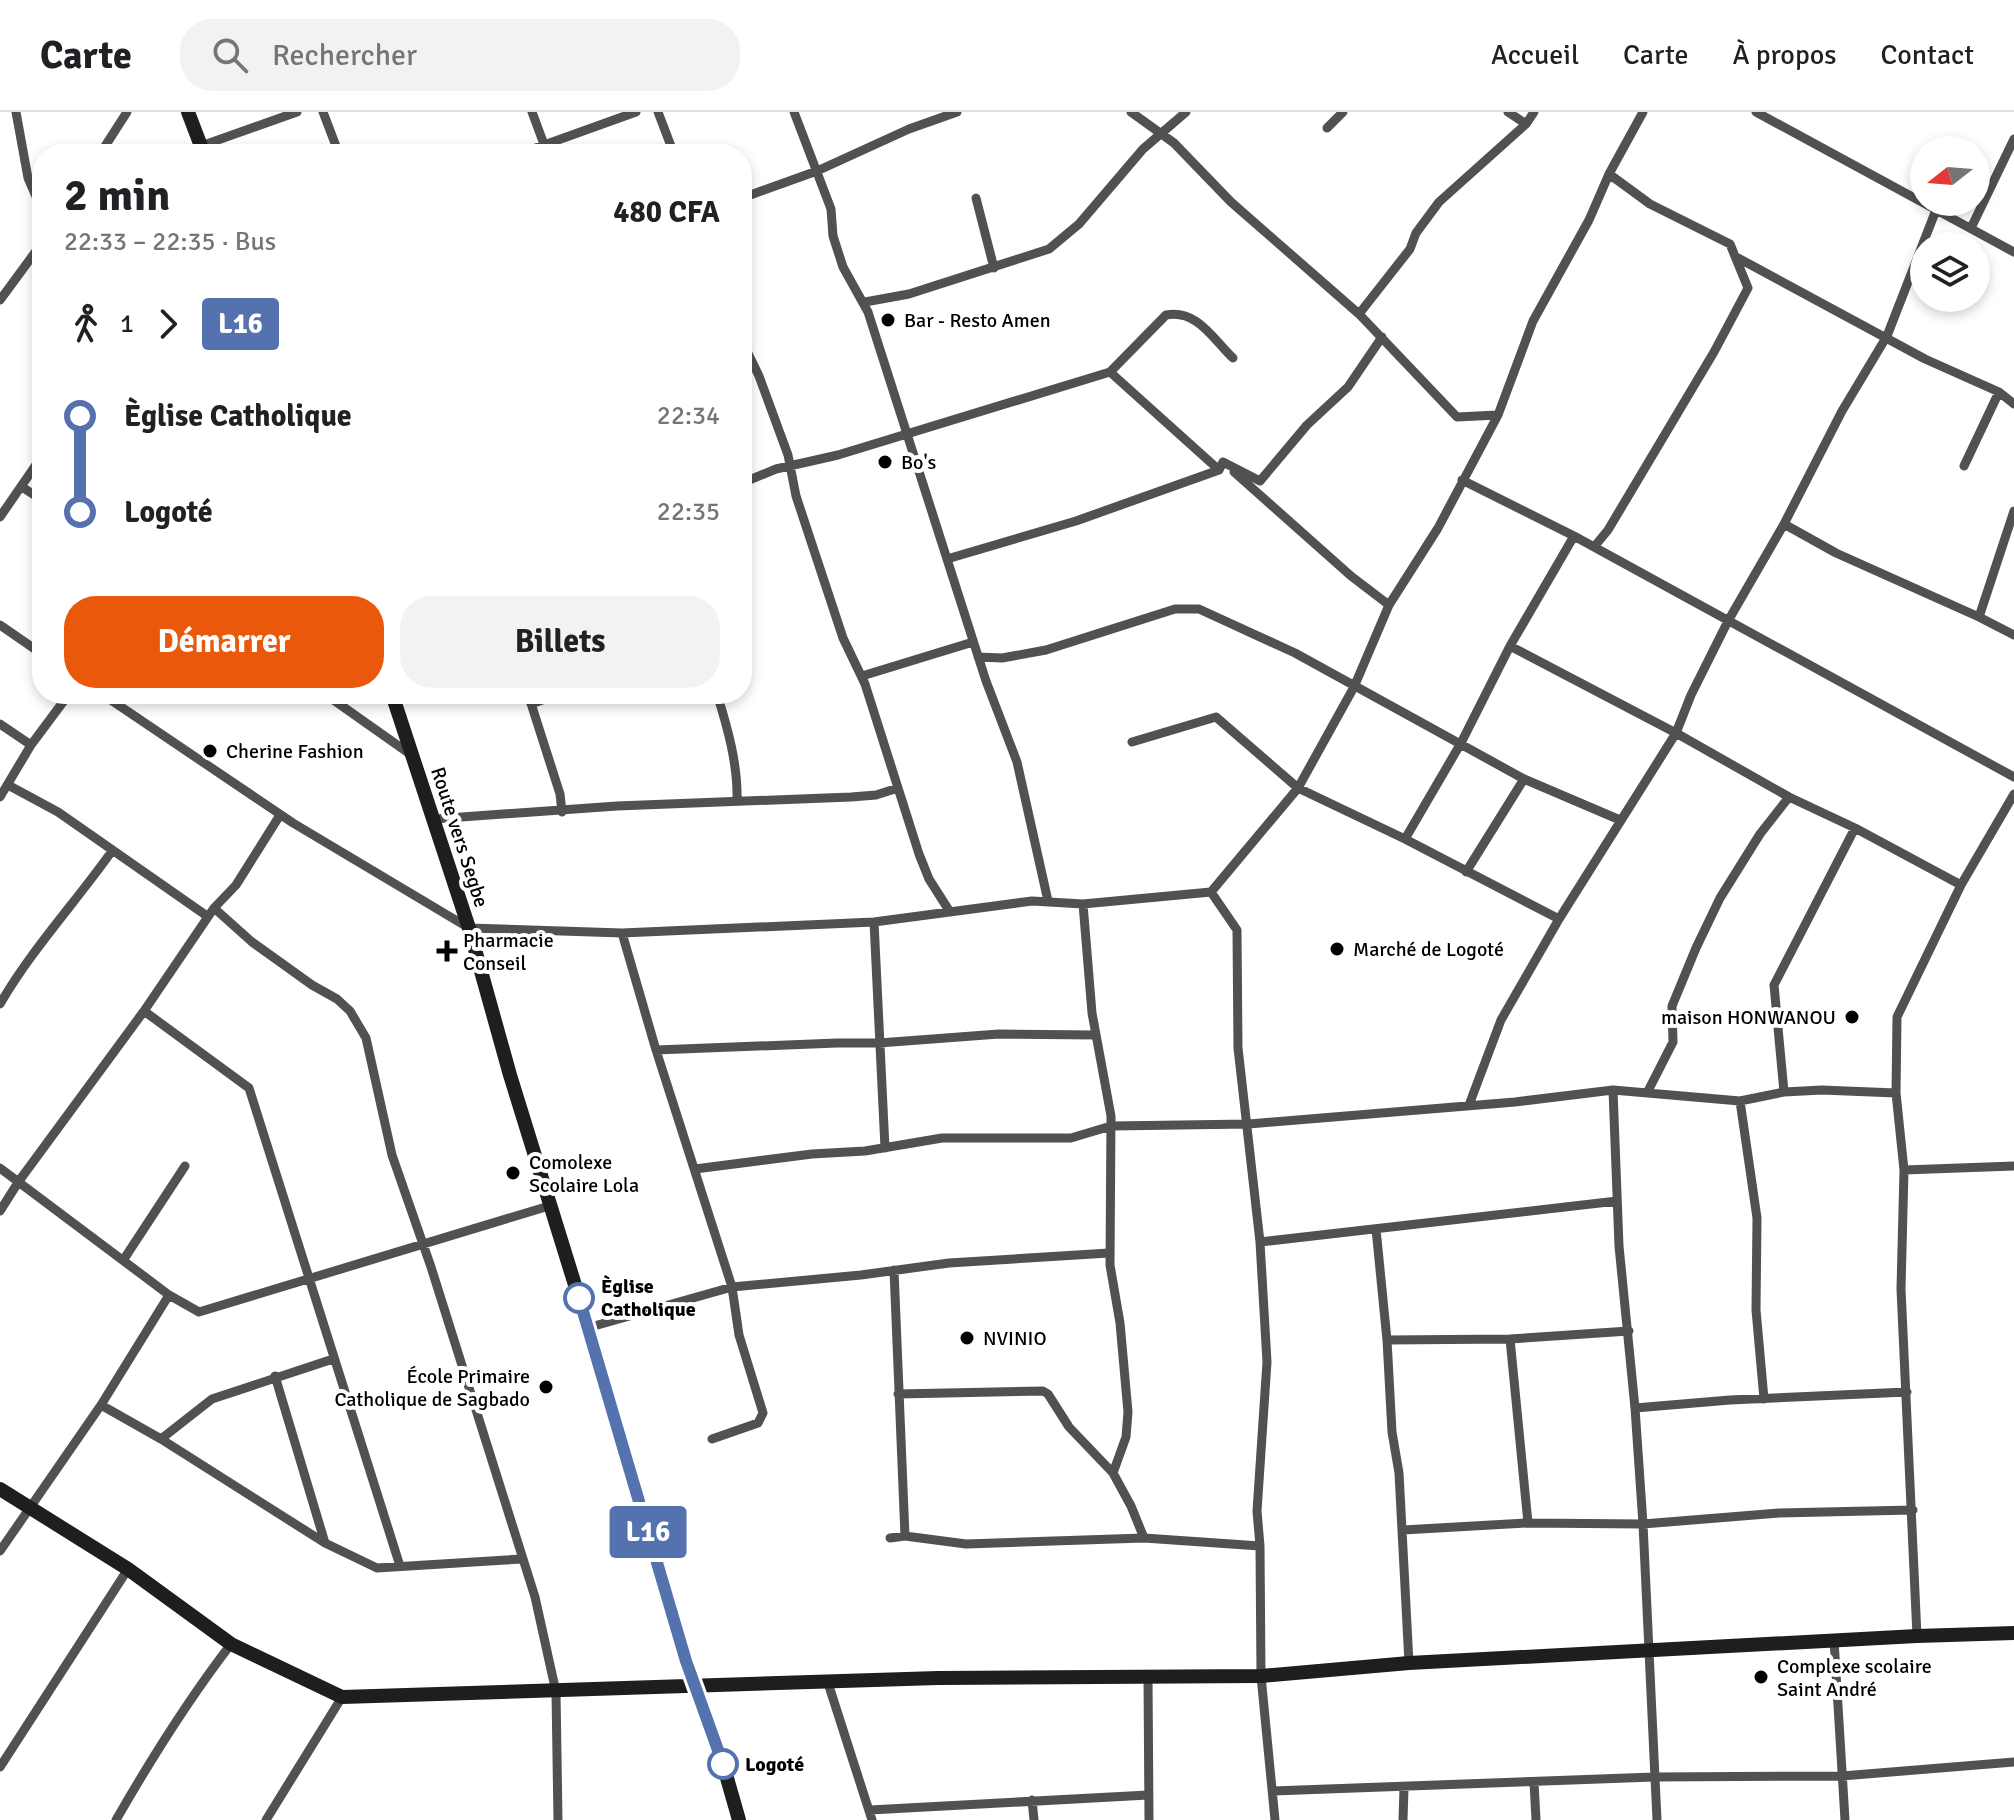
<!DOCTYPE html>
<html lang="fr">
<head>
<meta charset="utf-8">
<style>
  :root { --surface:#fff; --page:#f2f2f2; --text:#202124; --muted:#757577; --line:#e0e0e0; --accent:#ea580c }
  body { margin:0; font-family:Signika,sans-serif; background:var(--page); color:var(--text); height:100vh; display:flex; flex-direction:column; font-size:30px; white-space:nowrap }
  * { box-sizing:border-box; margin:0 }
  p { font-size:26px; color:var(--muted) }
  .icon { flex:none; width:44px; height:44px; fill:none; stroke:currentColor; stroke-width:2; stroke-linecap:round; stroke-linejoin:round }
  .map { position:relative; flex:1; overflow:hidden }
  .sheet { position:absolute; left:32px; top:32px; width:720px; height:560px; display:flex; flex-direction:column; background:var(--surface); border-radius:32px; box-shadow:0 4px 12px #0003 }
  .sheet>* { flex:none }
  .badge { padding:0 16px; border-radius:6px; font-size:28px; line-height:52px }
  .needle { width:52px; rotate:253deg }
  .buttons { position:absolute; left:1910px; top:24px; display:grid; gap:16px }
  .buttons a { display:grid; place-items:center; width:80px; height:80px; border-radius:50%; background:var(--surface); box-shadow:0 4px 12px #0003; font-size:40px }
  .map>.badge { position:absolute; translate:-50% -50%; box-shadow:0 0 0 4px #fff }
  .legs { display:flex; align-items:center; gap:12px; height:88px; padding:0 32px; font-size:26px }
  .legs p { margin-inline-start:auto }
  .overview { display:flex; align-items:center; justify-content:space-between; height:136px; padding:0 32px }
  h1 { font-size:44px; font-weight:800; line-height:60px }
  .action { display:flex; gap:16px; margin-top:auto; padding:16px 32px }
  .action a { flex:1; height:92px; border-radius:32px; background:var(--accent); color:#fff; font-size:32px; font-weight:800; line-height:92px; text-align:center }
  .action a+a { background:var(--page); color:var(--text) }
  ul { padding:0 32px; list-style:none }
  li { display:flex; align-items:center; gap:28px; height:96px; font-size:30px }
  li i { display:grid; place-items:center; width:12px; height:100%; margin:0 10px; background:currentColor }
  li i::after { content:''; width:20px; height:20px; margin:-10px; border:6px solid; border-radius:50%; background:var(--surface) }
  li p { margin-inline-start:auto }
  li:first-child i { background:linear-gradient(#0000 50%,currentColor 0) }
  li:last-child i { background:linear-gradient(currentColor 50%,#0000 0) }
  header { display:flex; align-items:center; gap:48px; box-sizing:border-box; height:112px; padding:0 40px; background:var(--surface); border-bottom:2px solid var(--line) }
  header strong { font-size:38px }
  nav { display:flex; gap:44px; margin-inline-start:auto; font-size:28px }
  .search { width:560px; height:72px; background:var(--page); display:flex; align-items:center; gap:20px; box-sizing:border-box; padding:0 28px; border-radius:32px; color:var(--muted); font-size:30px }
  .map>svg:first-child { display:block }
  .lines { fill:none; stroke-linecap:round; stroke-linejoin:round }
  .street { stroke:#515151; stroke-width:9 }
  .secondary { stroke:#1e1e1e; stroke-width:14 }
  .line-1-casing { stroke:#fff; stroke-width:18 }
  .line-1 { stroke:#5472ae; stroke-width:12 }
  .poi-dot { fill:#000; stroke:#fff; stroke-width:3 }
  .stop-1-dot { fill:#fff; stroke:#5472ae; stroke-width:4 }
  .labels { text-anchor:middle; stroke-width:8; stroke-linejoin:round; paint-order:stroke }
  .poi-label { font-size:20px; fill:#000; stroke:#fff; text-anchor:start }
  .street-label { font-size:20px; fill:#000; stroke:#fff }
  .stop-label { font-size:20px; font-weight:bold; fill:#000; stroke:#fff; text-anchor:start }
</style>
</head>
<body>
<header>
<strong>Carte</strong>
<div class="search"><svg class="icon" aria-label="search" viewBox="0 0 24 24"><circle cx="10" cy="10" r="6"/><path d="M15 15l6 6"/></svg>Rechercher</div>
<nav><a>Accueil</a><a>Carte</a><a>À propos</a><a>Contact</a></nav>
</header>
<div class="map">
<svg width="2014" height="1708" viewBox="0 0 2014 1708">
  <rect width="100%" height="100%" fill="#fff"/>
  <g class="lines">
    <path class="street" d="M16,0L28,66L42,98
      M323,0L339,42
      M532,0L545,35
      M658,0L674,42
      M794,0L831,97L833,124L843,155L868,200L986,569L1017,650L1048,789
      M1131,0L1174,31L1231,90L1359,202L1457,305L1498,303
      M1508,0L1526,12
      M1756,0L2014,140
      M1327,16L1343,0
      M201,34L297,0
      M100,42L127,0
      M519,42L636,0
      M742,86L817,59L909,17L957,0
      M976,86L994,156
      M1971,116L2014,27
      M1738,146L1925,247L1999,280L2014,292
      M0,188L42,131
      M865,190L909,182L1049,137L1079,112L1143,37L1186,0
      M1359,202L1410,137L1416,121L1439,90L1526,12L1534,0
      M742,229L759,264L788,343L796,384L843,526L865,572L919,742L929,767L950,800
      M1110,260L1166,203C1197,197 1213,227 1233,246
      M1223,350L1260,369L1307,313L1348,275L1382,225
      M1964,354L1999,280
      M1234,360L1351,464L1389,493
      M1462,368L1574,424L2014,665
      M742,371L776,357L838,343L1110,260L1219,358L1223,350
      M22,375L42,388
      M2014,399L1979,505L2014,523
      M0,405L42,344
      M1784,412L1836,441L1979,505
      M1594,435L1608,418L1714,240L1748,176L1730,132L1650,92L1609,62
      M947,447L1076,409L1219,358
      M0,513L42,542
      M1510,534L1676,621L1789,685L1855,716L1961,773
      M978,545L1002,546L1046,538L1175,497H1199L1295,541L1524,667L1620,708
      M862,564L973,530
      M102,582L293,711L469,816L622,821L874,810L1032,789L1083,792L1211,780L1298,676L1354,575L1389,493L1438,416L1498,303L1533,209L1589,108L1609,62L1643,0
      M325,582L410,642
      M528,582L560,682L562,700
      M717,582C728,617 738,653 737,689
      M531,592L559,582
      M0,612L31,633
      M1132,630L1216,605L1298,676L1405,727L1559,807
      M8,673L58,700L207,804
      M0,685L31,633L69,582
      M434,707L617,694L851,685L876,683L898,676
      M1405,727L1461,631L1510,534L1574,424
      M1466,760L1524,667
      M1211,780L1237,818L1238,936L1260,1130L1267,1250L1257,1399L1260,1434L1261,1564L1275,1708
      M1083,792L1092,901L1111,1004L1110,1153L1120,1211L1128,1300L1126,1325L1113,1361
      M214,796L236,773L280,703
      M874,810L885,1036
      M622,821L656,938L732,1175L739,1223L763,1301L758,1311L712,1327
      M0,892C32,837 75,791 112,739
      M144,899L249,976L400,1454
      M656,938L837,931H879L999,922L1096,923
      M1613,978L1619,1134L1635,1296L1643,1412L1657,1708
      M1648,979L1673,930L1672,894L1696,836L1720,786L1760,722L1789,685
      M1784,980L1774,873L1855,716
      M1896,981L1897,905L1961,773L2014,682
      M1740,989L1757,1106L1756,1198L1764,1287
      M1469,993L1501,908L1559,807L1676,621L1691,583L1728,509L1784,412L1842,299L1887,224L1936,98
      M0,1056L169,1183L199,1200L549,1094
      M695,1057L812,1042L865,1039L942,1026H1071L1111,1014L1249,1012L1515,990L1613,978L1740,989L1784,980L1822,978L1896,981L1904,1058L1901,1177L1917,1524
      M1904,1058L2014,1054
      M0,1099L19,1069L144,899L214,796L252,830L312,873L337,887L350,899L366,926L392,1043L431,1155L535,1485L556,1580L558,1708
      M1376,1117L1387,1228L1392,1320L1399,1361L1409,1551
      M1260,1130L1617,1089
      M124,1147L185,1054
      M894,1158L905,1424
      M587,1216L732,1175L861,1163L949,1151L1109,1141
      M1510,1227L1528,1411
      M1387,1228L1510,1227L1629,1219
      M275,1264L325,1431
      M898,1282L1043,1279L1048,1282L1069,1315L1113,1361L1131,1394L1144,1426
      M101,1293L161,1327L325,1431L377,1456L521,1447
      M1635,1296L1730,1288L1907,1280
      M161,1327L212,1287L333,1247
      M1403,1418L1528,1411L1643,1412L1779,1401L1913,1398
      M890,1426L905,1424L966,1432L1144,1426L1260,1434
      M0,1439L101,1293L169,1183
      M1834,1528L1845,1708
      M1148,1564L1149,1708
      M828,1571L872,1708
      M0,1655L128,1457
      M1534,1670L1536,1708
      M1273,1679L1654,1665L1842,1664L2014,1650
      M1032,1688L1034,1708
      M870,1698L1148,1683
      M116,1708C151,1647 188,1588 231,1532
      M266,1708L342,1585
      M1403,1708L1404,1676"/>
    <path class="secondary" d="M188,0L204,42
      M392,582L469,816L510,963L579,1186L686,1549L723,1652L739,1708
      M0,1377L128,1457L231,1532L342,1585L938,1566L1261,1564L1409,1551L1917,1524L2014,1521"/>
  </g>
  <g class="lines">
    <defs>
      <path id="line-1" d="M579,1186L686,1549L723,1652"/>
    </defs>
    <use href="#line-1" class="line-1-casing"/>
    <use href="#line-1" class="line-1"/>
  </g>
  <g class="poi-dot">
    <circle cx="888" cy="208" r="8"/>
    <circle cx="885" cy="350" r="8"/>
    <circle cx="210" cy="639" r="8"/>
    <circle cx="1337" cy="837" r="8"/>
    <path d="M443 827h8v8h8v8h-8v8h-8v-8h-8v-8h8z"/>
    <circle cx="1852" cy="905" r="8"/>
    <circle cx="513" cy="1061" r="8"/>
    <circle cx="967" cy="1226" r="8"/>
    <circle cx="546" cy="1275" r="8"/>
    <circle cx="1761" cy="1565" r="8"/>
  </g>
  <g class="stop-1-dot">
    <circle cx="579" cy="1186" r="14"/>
    <circle cx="723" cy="1652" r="14"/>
  </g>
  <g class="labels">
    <g class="poi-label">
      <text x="904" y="215">Bar - Resto Amen</text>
      <text x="901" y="357">Bo's</text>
      <text x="226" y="646">Cherine Fashion</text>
      <text x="463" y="835">Pharmacie<tspan x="463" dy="23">Conseil</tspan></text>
      <text x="1353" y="844">Marché de Logoté</text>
      <text x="1836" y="912" text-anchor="end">maison HONWANOU</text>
      <text x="529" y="1057">Comolexe<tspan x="529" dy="23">Scolaire Lola</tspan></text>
      <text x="983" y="1233">NVINIO</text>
      <text x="530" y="1271" text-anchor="end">École Primaire<tspan x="530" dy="23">Catholique de Sagbado</tspan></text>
      <text x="1777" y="1561">Complexe scolaire<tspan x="1777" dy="23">Saint André</tspan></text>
    </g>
    <g class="street-label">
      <text transform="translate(460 725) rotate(72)" y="7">Route vers Segbe</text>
    </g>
    <g class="stop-label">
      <text x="601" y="1181">Èglise<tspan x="601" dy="23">Catholique</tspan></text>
      <text x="745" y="1659">Logoté</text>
    </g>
  </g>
</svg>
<div class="buttons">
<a><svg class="needle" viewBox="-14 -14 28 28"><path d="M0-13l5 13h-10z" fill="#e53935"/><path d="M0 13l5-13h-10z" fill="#757577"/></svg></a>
<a><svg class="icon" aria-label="layers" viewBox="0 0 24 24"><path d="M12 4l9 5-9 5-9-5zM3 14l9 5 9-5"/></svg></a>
</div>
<b class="badge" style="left:648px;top:1420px;background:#5472ae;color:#fff">L16</b>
<section class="sheet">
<div class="overview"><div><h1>2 min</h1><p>22:33 – 22:35 · Bus</p></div><b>480 CFA</b></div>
<div class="legs"><svg class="icon" aria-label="walk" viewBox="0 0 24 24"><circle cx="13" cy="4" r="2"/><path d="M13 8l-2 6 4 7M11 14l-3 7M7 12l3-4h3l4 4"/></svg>1<svg class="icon" aria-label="forward" viewBox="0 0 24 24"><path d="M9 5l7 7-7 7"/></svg><b class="badge" style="background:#5472ae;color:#fff">L16</b></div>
<ul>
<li><i style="color:#5472ae"></i><b>Èglise Catholique</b><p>22:34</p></li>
<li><i style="color:#5472ae"></i><b>Logoté</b><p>22:35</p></li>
</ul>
<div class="action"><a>Démarrer</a><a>Billets</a></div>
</section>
</div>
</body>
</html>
